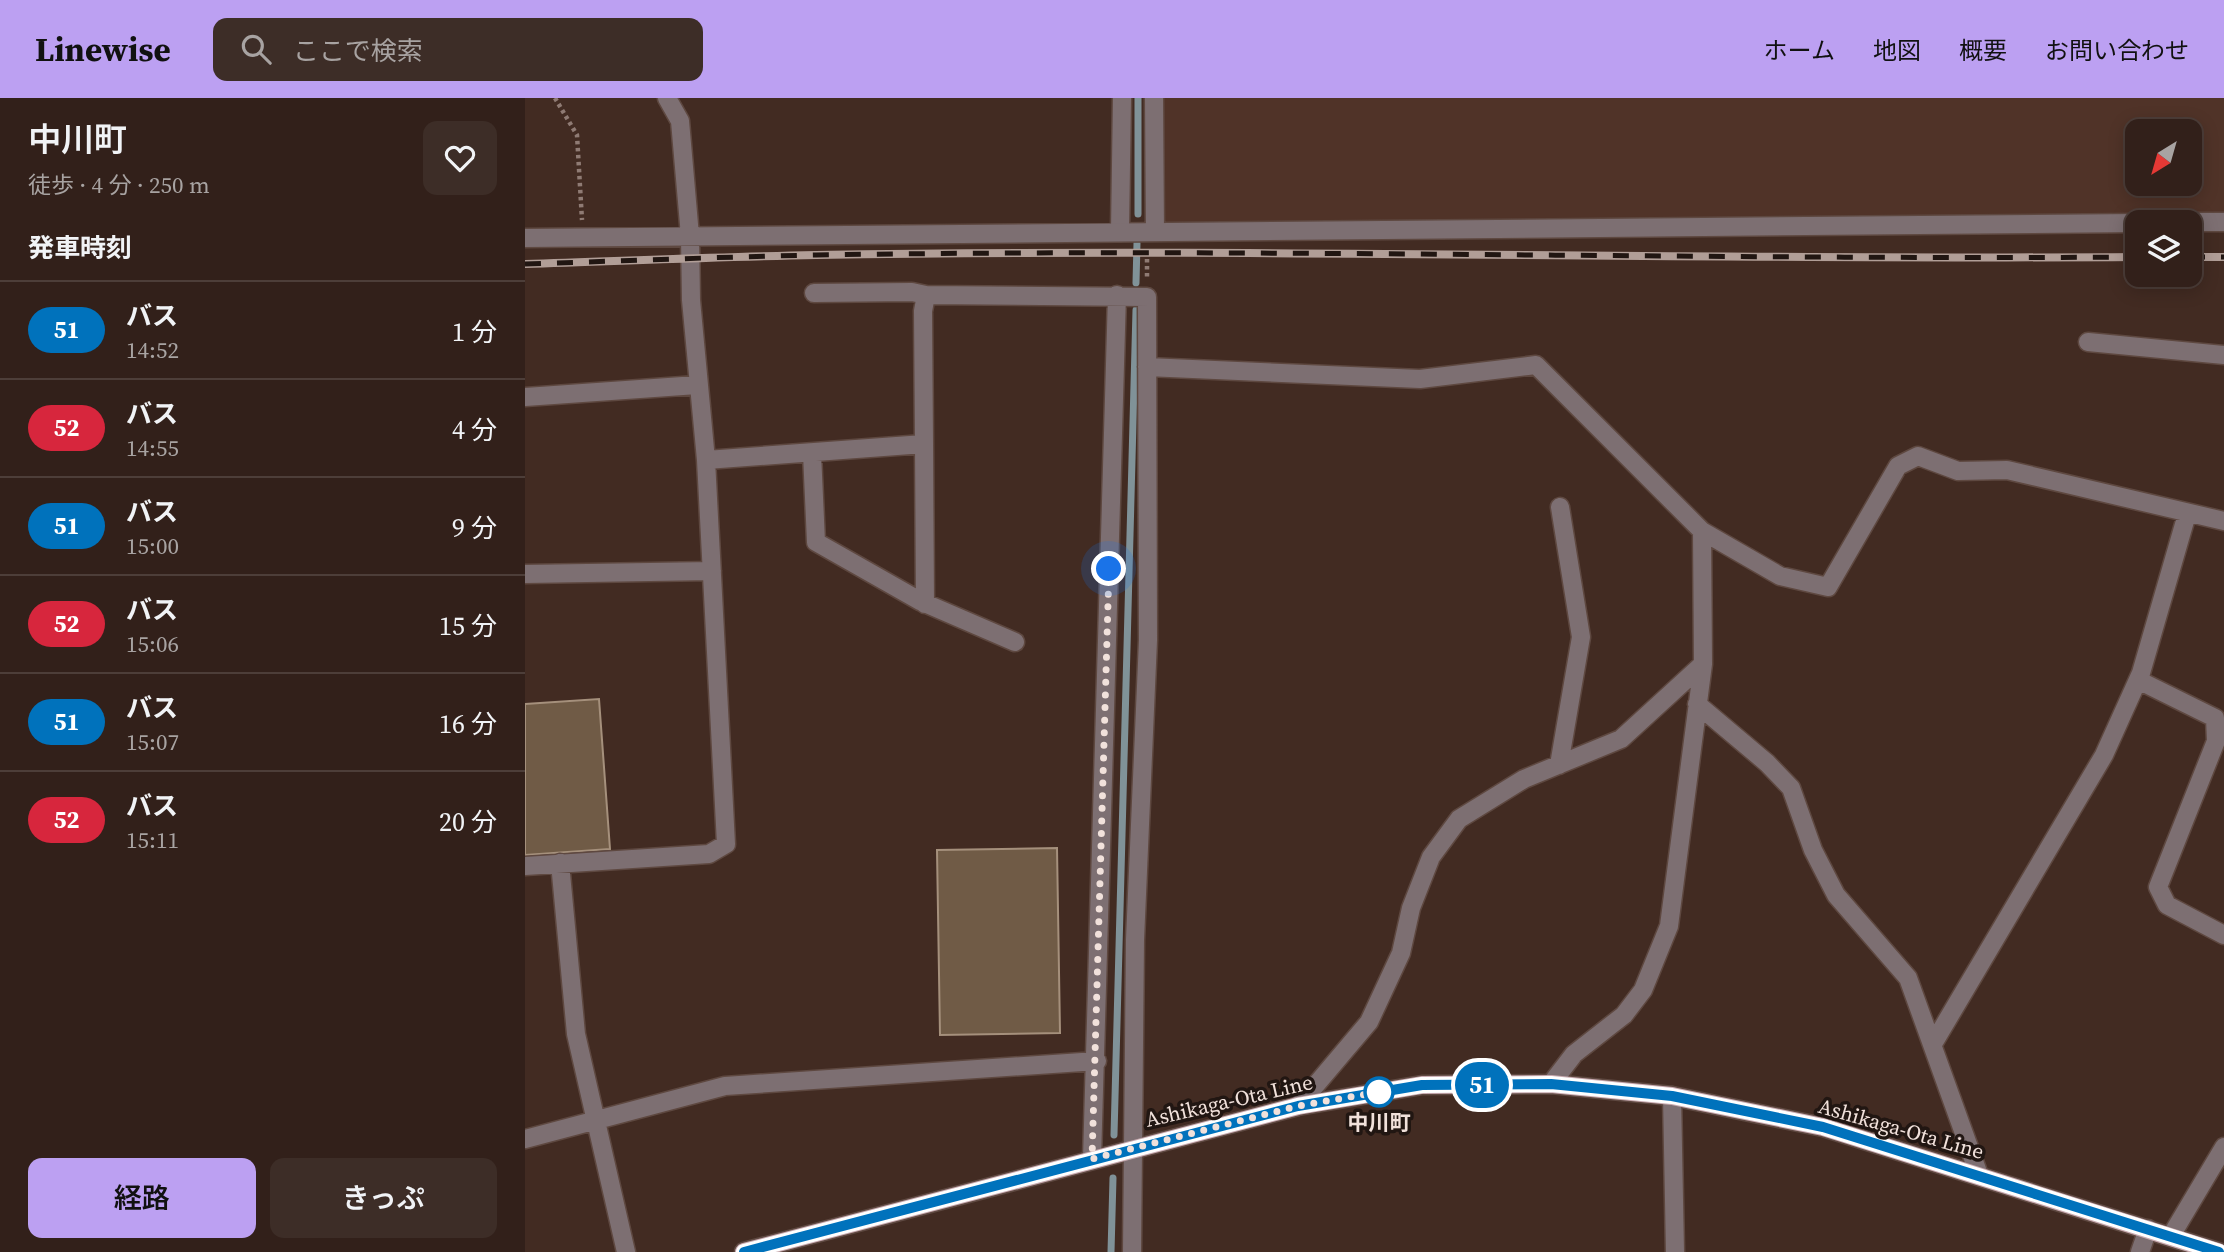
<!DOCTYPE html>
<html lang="ja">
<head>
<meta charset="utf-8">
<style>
  :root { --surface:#32201a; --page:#3d2d27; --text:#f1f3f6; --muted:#a8a3a2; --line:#4d3e39; --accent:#bca0f2 }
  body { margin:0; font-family:"Source Serif 4","Noto Sans JP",serif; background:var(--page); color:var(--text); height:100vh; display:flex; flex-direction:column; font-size:26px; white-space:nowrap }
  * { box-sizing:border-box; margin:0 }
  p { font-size:23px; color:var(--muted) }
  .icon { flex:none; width:38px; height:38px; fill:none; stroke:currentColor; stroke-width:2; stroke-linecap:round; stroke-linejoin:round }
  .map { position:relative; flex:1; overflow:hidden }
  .side { display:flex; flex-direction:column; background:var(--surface); width:525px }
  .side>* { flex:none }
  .badge { padding:0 14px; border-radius:23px; font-size:24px; line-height:46px }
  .needle { width:46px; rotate:217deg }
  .tools { position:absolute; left:1600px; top:21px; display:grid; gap:14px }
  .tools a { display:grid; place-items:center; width:77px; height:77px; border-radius:14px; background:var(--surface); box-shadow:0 4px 18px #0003,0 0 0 2px var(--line); font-size:35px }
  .you { position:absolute; width:35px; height:35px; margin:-18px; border:5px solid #fff; border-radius:50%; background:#1a73e8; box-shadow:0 0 0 10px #1a73e833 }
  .map>.badge { position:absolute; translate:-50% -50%; box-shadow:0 0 0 4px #fff }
  h2 { padding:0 28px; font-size:26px; line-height:63px }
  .round { display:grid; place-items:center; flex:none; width:74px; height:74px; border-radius:14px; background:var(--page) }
  .summary { display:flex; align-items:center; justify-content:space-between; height:119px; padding:0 28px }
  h1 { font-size:33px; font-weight:600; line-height:52px }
  .button { display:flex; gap:14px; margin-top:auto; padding:14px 28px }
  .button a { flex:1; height:80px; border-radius:14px; background:var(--accent); color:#111; font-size:28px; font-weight:600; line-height:80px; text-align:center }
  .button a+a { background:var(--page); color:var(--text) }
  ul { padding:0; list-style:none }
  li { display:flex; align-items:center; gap:21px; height:98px; padding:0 28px; border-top:2px solid var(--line) }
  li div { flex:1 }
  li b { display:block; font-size:26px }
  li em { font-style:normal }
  li .badge { min-width:77px; font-weight:700; text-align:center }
  header { display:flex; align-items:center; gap:42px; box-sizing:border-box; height:98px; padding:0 35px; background:var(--accent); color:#111 }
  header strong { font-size:33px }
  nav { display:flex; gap:38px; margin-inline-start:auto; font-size:24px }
  .search { width:490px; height:63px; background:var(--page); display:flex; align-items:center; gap:18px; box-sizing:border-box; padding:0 24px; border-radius:14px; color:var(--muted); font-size:26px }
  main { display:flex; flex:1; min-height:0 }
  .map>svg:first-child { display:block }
  .built { fill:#503328; fill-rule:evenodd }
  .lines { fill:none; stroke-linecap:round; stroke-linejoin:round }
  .stream { stroke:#809298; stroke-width:7 }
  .building { fill:#705b46; stroke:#a5907c; stroke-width:2 }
  .minor-casing { stroke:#5e4840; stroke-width:21 }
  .major-casing { stroke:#5e4840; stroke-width:21 }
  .path { stroke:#8f7b74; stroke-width:4.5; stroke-dasharray:3.5 3.5; stroke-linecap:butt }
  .minor { stroke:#7d6f72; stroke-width:18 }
  .major { stroke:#c9abb1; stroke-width:18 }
  .rail-casing { stroke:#b19e97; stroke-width:8 }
  .rail { stroke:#211612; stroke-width:5; stroke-dasharray:16; stroke-linecap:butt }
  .line-casing { stroke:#fff; stroke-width:16 }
  .line { stroke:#0072bc; stroke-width:10 }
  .walk { stroke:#f1e1db; stroke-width:7; stroke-dasharray:0 12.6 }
  .stop-dot { fill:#fff; stroke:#0072bc; stroke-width:3.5 }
  .labels { text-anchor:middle; stroke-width:7; stroke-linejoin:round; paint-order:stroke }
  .street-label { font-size:21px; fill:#f1e1db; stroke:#211612 }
  .stop-label { font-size:21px; font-weight:bold; fill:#f1e1db; stroke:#211612 }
</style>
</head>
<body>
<header>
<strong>Linewise</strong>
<div class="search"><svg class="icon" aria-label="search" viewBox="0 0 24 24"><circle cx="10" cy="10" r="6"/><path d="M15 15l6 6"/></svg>ここで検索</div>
<nav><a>ホーム</a><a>地図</a><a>概要</a><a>お問い合わせ</a></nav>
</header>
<main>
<section class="side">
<div class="summary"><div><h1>中川町</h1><p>徒歩 · 4 分 · 250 m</p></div><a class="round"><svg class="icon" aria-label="heart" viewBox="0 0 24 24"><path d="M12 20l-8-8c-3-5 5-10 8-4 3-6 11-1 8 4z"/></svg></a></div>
<h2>発車時刻</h2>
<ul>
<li><span class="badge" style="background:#0072bc;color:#fff">51</span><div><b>バス</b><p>14:52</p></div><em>1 分</em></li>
<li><span class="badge" style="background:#d7263d;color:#fff">52</span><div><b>バス</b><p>14:55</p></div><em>4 分</em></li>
<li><span class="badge" style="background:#0072bc;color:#fff">51</span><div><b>バス</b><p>15:00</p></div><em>9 分</em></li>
<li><span class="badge" style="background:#d7263d;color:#fff">52</span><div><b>バス</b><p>15:06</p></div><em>15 分</em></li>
<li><span class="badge" style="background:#0072bc;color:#fff">51</span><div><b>バス</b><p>15:07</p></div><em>16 分</em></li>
<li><span class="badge" style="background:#d7263d;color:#fff">52</span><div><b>バス</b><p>15:11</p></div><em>20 分</em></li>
</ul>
<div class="button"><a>経路</a><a>きっぷ</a></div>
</section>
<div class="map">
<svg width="1699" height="1154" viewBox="0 0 1699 1154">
  <rect width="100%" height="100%" fill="#422b22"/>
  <path class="built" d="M629,0H1699V124L630,134ZM1612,33H1664V86H1612Z"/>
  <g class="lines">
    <path class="stream" d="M613,0V116
      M611,185L612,145
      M589,1037L611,212
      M586,1154L588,1080"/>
  </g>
  <path class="building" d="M74,601L85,751L0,757V606Z
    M532,750L535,935L415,937L412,752Z"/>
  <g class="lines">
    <defs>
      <path id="minor" d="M629,0L630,134
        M1659,124H1699
        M595,133L597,0
        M0,140L1612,125
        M289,195L387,194L401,197
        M1563,244L1699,257
        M622,269L895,281L1011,267L1177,433L1255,478L1303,489L1373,368L1393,358L1433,373L1482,372L1699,423
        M0,299L172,287
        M399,346L400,506
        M287,355L291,444L395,503L490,544
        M181,362L399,346L398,213L401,197L622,199L623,542L610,842L607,1154
        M0,476L187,473
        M1613,582L1690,620L1691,643L1633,789L1642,807L1699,837
        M1172,606L1242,665L1266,690L1288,752L1311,797L1383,880L1454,1077
        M1034,667L1056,539L1035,409
        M35,765L51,936L101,1154
        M0,768L184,756L201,746L181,362L166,202L165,138L155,23L142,0
        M1408,946L1579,657L1616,575L1662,416
        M1026,986L1049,956L1099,917L1118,892L1144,828L1178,566
        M1147,998L1150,1154
        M773,1008L844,924L876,855L886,810L906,759L934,721L999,681L1096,641L1178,566L1177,433
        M0,1041L200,988L572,963
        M567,1061L592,197
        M1646,1138L1699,1049
        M1615,1154L1623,1131"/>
      <path id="major" d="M219,1154L773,1008L897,987L1026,986L1147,998L1298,1029L1693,1154"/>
    </defs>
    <use href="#minor" class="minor-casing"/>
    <use href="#major" class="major-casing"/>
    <path class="path" d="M30,0L52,37L57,122
      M622,154V181"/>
    <use href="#minor" class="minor"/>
    <use href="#major" class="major"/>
    <defs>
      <path id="rail" d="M1664,159H1699
        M0,166C97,163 194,159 291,157C731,150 1172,162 1612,159"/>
    </defs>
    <use href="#rail" class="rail-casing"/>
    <use href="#rail" class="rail"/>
  </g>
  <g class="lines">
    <defs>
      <path id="line" d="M219,1154L773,1008L897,987L1026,986L1147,998L1298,1029L1694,1154"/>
    </defs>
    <use href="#line" class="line-casing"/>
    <use href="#line" class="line"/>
    <path class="walk" d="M584,471L567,1061L773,1008L854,994"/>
  </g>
  <circle class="stop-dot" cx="854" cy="994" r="14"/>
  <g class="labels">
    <g class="street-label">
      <text transform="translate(704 1003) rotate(-13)" y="7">Ashikaga-Ota Line</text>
      <text transform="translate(1376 1031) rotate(16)" y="7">Ashikaga-Ota Line</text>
    </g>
    <g class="stop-label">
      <text x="854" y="1032">中川町</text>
    </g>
  </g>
</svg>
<div class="tools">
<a><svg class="needle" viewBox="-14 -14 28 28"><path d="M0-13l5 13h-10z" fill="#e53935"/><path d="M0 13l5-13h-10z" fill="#a8a3a2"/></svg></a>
<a><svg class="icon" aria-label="layers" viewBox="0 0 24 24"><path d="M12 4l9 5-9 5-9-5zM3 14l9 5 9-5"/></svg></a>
</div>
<div class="you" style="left:584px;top:471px"></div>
<b class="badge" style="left:957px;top:987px;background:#0072bc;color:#fff">51</b>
</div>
</main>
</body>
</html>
